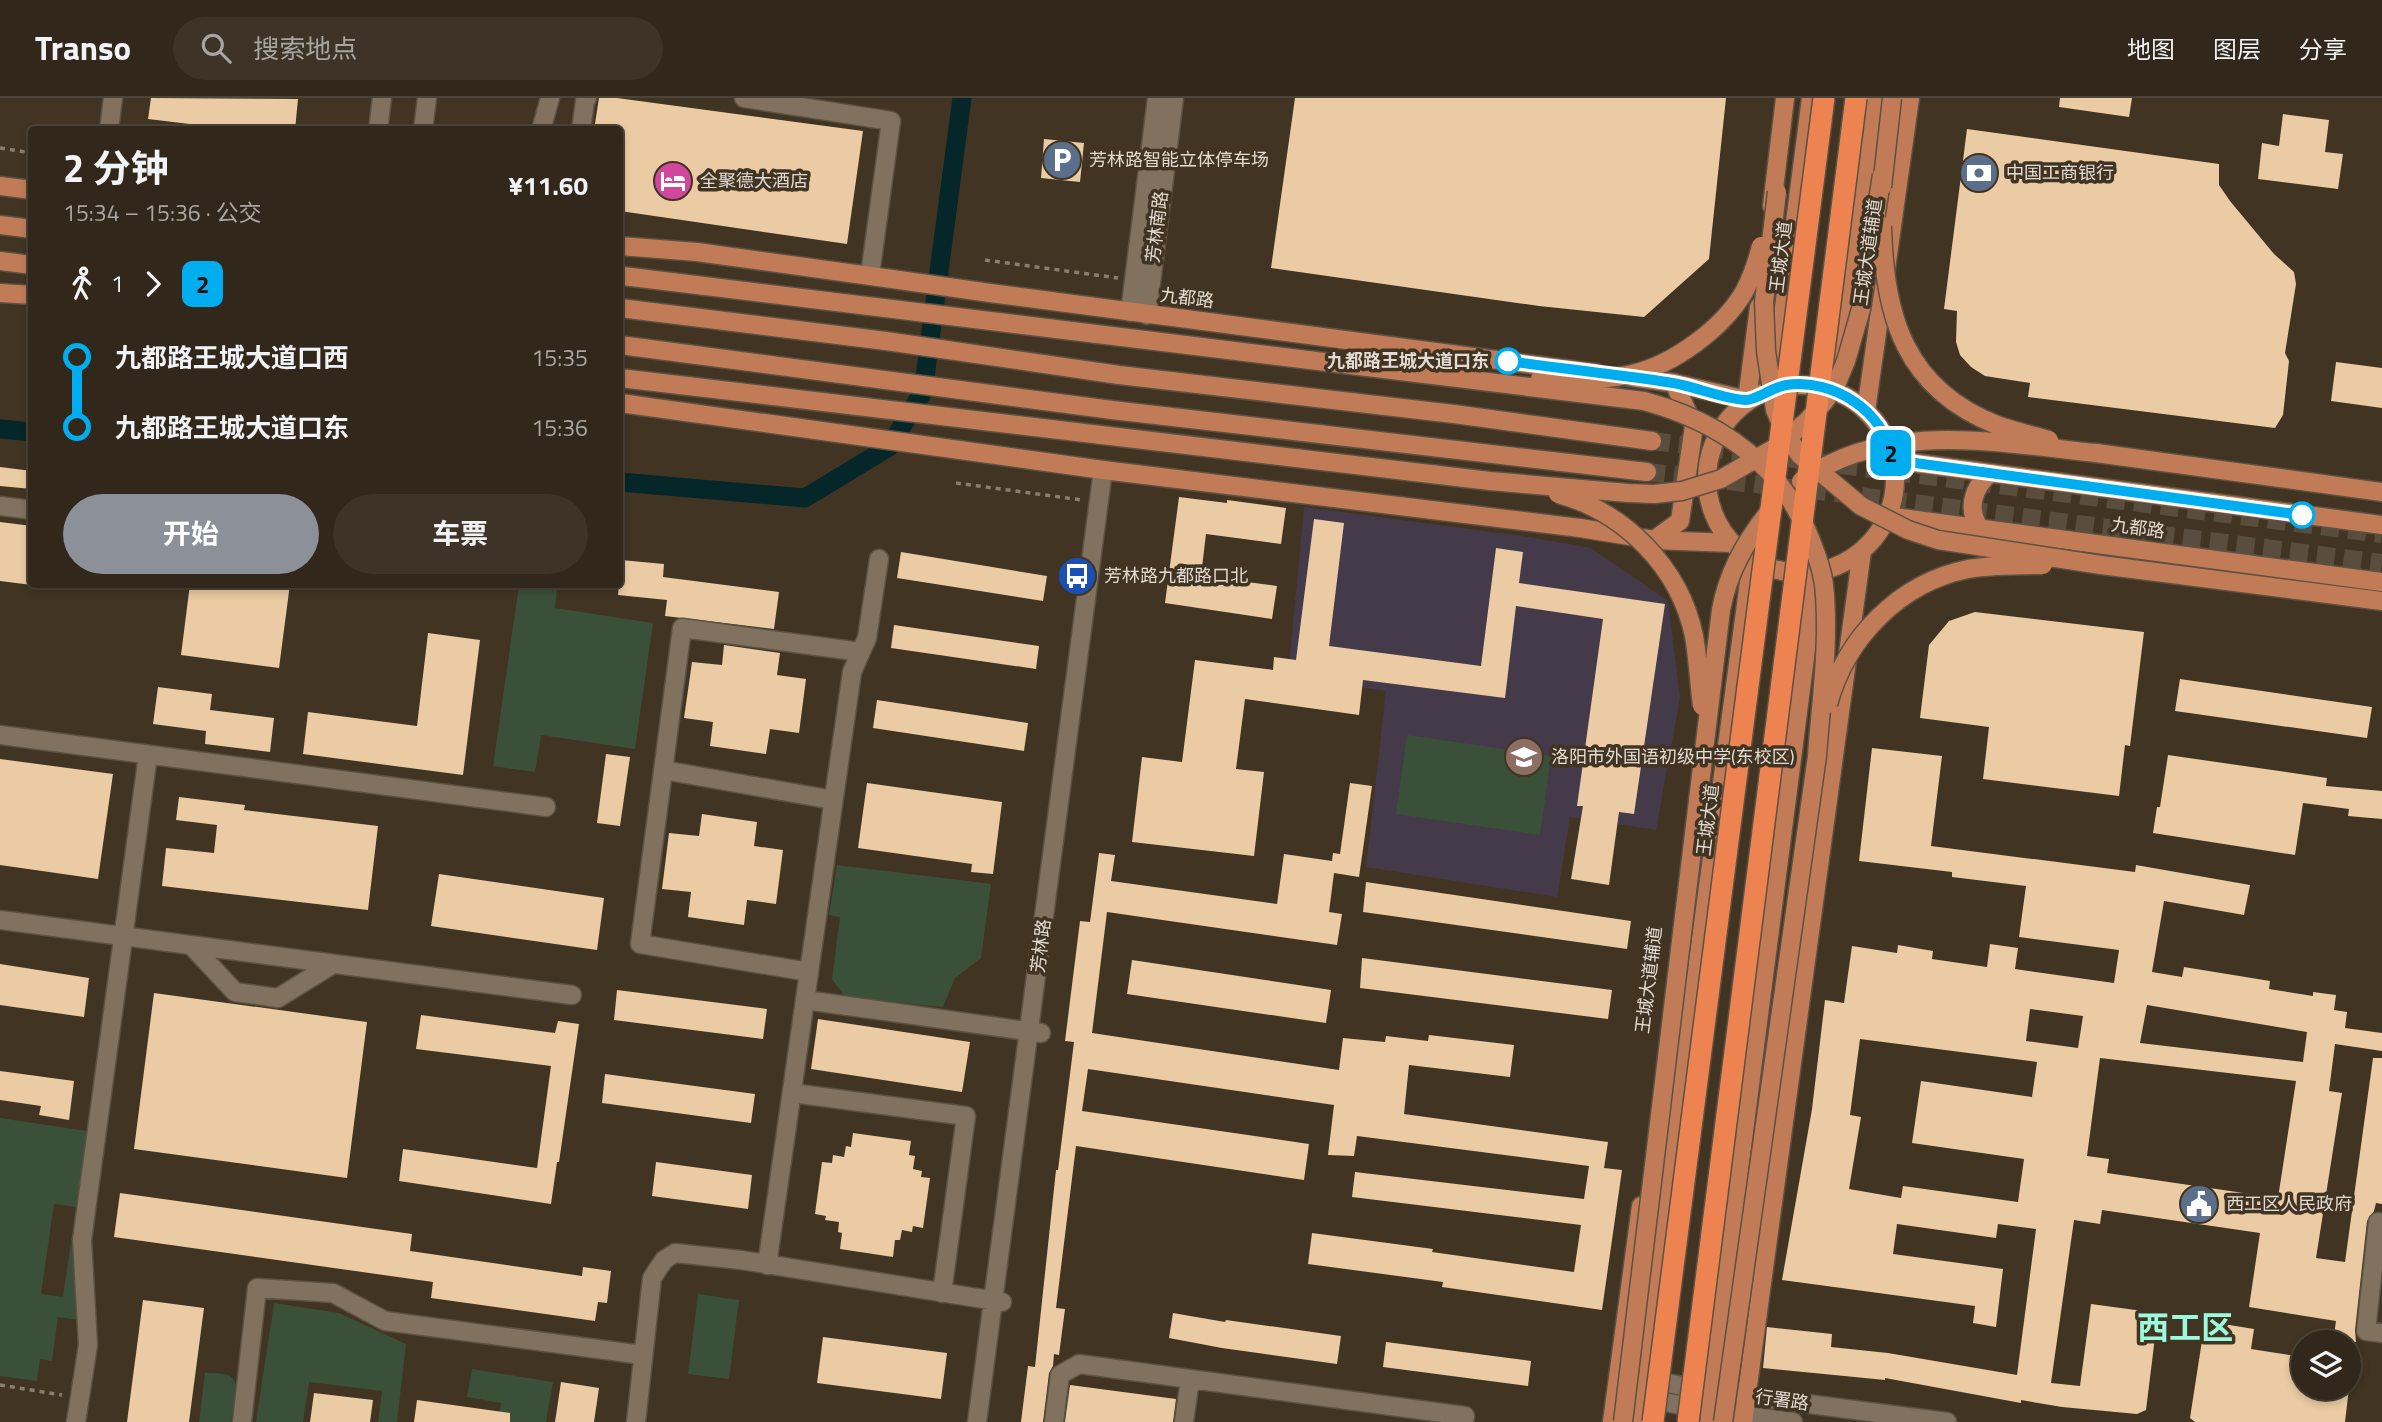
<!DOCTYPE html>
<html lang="zh">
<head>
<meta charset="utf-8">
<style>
  :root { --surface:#31271a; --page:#3d3327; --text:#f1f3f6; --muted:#a8a5a2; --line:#4c4439; --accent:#8c9099 }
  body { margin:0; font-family:"Titillium Web","Noto Sans SC",sans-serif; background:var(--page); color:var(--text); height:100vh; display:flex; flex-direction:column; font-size:26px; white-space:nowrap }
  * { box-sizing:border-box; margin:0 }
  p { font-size:23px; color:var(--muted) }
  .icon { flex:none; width:38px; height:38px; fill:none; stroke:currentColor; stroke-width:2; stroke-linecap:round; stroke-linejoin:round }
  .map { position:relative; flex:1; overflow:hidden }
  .drawer { position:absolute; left:28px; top:28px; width:595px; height:462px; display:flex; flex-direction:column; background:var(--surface); border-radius:7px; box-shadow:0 4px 10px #0003,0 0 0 2px var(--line) }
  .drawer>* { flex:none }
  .badge { padding:0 14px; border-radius:10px; font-size:24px; line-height:46px }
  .controls { position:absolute; left:2291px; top:1232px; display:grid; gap:14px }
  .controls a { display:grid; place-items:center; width:70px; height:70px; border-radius:50%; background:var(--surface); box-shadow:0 4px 10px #0003,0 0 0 2px var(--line); font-size:35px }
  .map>.badge { position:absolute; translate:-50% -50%; box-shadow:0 0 0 4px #fff }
  .legs { display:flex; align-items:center; gap:10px; height:77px; padding:0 35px; font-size:23px }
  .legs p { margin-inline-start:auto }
  .overview { display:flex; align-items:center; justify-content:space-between; height:119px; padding:0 35px }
  h1 { font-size:38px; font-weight:700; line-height:52px }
  .action { display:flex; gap:14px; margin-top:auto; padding:14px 35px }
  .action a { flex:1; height:80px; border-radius:42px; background:var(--accent); color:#fff; font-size:28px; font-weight:700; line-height:80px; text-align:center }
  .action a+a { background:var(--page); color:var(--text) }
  ul { padding:0 35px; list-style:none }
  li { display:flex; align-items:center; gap:24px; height:70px; font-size:26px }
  li i { display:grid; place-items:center; width:10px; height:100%; margin:0 9px; background:currentColor }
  li i::after { content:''; width:18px; height:18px; margin:-9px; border:5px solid; border-radius:50%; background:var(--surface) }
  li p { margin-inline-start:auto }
  li:first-child i { background:linear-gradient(#0000 50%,currentColor 0) }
  li:last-child i { background:linear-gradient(currentColor 50%,#0000 0) }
  header { display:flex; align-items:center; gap:42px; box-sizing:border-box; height:98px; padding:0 35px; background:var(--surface); border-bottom:2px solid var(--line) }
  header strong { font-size:33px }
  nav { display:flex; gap:38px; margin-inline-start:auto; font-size:24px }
  .search { width:490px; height:63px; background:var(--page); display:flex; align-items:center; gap:18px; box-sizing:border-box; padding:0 24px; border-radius:38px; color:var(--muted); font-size:26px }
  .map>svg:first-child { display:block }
  .education { fill:#453a49 }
  .green { fill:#3b5039 }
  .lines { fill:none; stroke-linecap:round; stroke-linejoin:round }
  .canal { stroke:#052729; stroke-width:19 }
  .building { fill:#eacba3; fill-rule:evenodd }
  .major-tunnel { stroke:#594d3d; stroke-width:18; stroke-dasharray:18 9; stroke-linecap:butt }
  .minor-casing { stroke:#5c5142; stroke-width:21 }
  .major-casing { stroke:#5c5142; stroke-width:21 }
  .path { stroke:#887d6f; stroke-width:3.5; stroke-dasharray:5 5; stroke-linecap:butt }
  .minor { stroke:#80725f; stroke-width:18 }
  .major { stroke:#c17c57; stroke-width:18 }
  .major-bridge-casing { stroke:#5c5142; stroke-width:21; stroke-linecap:butt }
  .highway-bridge-casing { stroke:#5c5142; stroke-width:24; stroke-linecap:butt }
  .major-bridge { stroke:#c17c57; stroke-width:18 }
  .highway-bridge { stroke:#ed8351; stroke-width:21 }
  .line-1-casing { stroke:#fff; stroke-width:16 }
  .line-1 { stroke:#00aeef; stroke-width:10 }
  .stop-1-dot { fill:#fff; stroke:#00aeef; stroke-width:3.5 }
  .labels { text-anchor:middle; stroke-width:7; stroke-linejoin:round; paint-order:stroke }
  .poi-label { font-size:18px; fill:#e3dbd1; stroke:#413423; text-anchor:start }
  .street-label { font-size:18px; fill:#e3dbd1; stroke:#413423 }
  .stop-label { font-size:18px; font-weight:bold; fill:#e3dbd1; stroke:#413423; text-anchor:end }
  .town-label { font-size:32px; font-weight:bold; fill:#9bfadb; stroke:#413423 }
</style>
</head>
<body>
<header>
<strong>Transo</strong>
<div class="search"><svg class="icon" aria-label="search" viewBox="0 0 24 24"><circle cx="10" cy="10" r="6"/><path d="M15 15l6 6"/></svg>搜索地点</div>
<nav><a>地图</a><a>图层</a><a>分享</a></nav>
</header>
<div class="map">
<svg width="2382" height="1324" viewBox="0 0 2382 1324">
  <rect width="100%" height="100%" fill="#413423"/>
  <path class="education" d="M1304,409L1529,439L1591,450L1668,503L1680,600L1656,732L1570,719L1557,799L1366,769L1386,593L1288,579Z"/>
  <path class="green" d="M519,487L557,491L555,510L653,525L635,651L541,637L535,674L493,668Z
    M1407,637L1551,658L1540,737L1396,716Z
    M837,767L991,786L981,860L955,880L943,909L845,899L832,881L840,819L829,817Z
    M0,1020L87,1033L76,1109L54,1106L41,1196L63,1199L71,1144L80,1222L58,1219L52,1263L40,1261L37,1283L0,1278Z
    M698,1196L739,1202L729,1281L688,1276Z
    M274,1205L339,1215L406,1246L397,1324H378L382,1293L309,1284L303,1324H256Z
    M472,1271L553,1284L546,1324H498L501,1305L467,1299Z
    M205,1275C212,1275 221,1275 228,1277C243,1283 233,1312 231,1324H199Z"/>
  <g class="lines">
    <path class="canal" d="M0,331L32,334
      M620,384L805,400L889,349L923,294L962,0"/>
  </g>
  <path class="building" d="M151,0L298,1L295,32H239L148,21Z
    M599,0H617L863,33L847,146L620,113V32H594Z
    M1295,0H1726L1709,161L1644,219L1539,208L1271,170Z
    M2060,0H2132L2129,19L2059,9Z
    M2283,16L2329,22L2325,54L2343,56L2338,91L2258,81L2262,45L2279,48Z
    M1967,31L2219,66V87L2230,103L2274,156L2294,174L2296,186L2285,255L2289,263L2283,317L2275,330L2028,299L2030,285L1985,278L1971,269L1960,257L1956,244L1957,213L1944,211Z
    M1044,41L1084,45L1080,84L1041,80Z
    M2336,264L2382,270V310L2331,303Z
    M0,369L32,373V391L0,388Z
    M1179,399L1227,405V402L1286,410L1281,446L1206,436L1201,478L1277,488L1272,521L1165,505Z
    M1314,421L1344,425L1329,548L1481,568L1496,450L1523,454L1519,485L1665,506L1634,716L1619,714L1609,787L1571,781L1583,708H1577L1603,521L1516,508L1505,600L1363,582L1359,617L1245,601L1236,671L1264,674L1254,758L1132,744L1142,659L1182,664L1195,562L1273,572L1274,559L1296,562Z
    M0,424L32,428V487L0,483Z
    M901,454L1047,478L1043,503L897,480Z
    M621,462L664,466L663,479L779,494L774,531L665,518L667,502L618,497Z
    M190,486H290L279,570L181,557Z
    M1975,514L2144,534L2130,648L2125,647L2119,698L1983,681L1989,629L1920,620L1929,547L1949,523Z
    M894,527L1039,548L1036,571L891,550Z
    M428,535L480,542L463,677L303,656L308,614L417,628Z
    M724,547L780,555L777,577L806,581L799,635L770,631L766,656L710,648L713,624L684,620L692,564L722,567Z
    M2180,581L2372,609L2367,640L2175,613Z
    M158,589L212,596L210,612L274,620L270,654L205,646L206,633L153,626Z
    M877,602L1028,625L1024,653L873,630Z
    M1872,650L1942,658L1931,748L2135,774L2136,767L2250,787L2244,817L2164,803L2152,874L2182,879L2184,869L2270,883L2269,891L2313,898V894L2336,897L2334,912L2347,914L2345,930L2382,935V953L2335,946L2329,993L2342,995L2316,1160L2345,1164L2373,960H2382V1106L2376,1105L2374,1113L2367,1123L2355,1232L2356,1244H2333L2336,1223L2249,1209L2260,1135L2102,1112L2100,1126L2074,1122L2051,1285L2080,1288L2091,1206L2158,1215L2146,1312L2137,1316L2062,1309L2021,1302V1305L1885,1280V1282L1763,1270L1767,1229L1832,1236L1831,1249L1888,1255L2017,1277L2036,1131L1998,1126L1996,1140L1897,1126L1893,1156L2003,1171L1996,1229L1973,1225L1975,1208L1782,1182L1812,1011L1825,902L1844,905L1852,848L1897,855L1898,847L1933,853L1932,861L1987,869L1990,846L2018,850L2015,871L2114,885L2119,852L2019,839L2026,788L1952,779V774L1859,763ZM2147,907L2307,934L2303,964L2140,945ZM2030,911L2083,918L2078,950L2026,943ZM1860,941L2037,964L2032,999L1921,983L1912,1045L2024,1061L2018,1104L1903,1088L1901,1100L1849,1091L1861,1019L1850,1017ZM2100,960L2296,983L2278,1100L2107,1075L2109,1061L2087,1058Z
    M606,656L630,659L620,728L597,725Z
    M2168,657L2327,680L2326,688L2382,693V721L2348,718L2349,711L2303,705L2295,757L2153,735L2157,709H2160Z
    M0,661L113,676L98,781L0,767Z
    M867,685L1002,704L993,776L971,774L972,766L858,750Z
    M1350,685L1372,688L1359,779L1334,775L1329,814L1342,816L1337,847L1107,814L1092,935L1339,972L1343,940L1385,944L1386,938L1428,943L1429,937L1514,947L1510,979L1409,967L1404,1016L1608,1044L1604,1070L1622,1072L1602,1212L1442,1189L1443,1184L1308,1166L1312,1135L1433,1151L1432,1154L1574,1174L1581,1127L1352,1099L1355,1074L1584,1101L1589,1068L1357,1038L1354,1058L1328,1057L1334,1007L1088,971L1082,1013L1309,1046L1304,1082L1076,1048L1056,1210L1065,1211L1059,1257L1054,1256L1053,1268L1049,1275L1043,1324H1021L1028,1268L1035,1269L1056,1072H1058L1074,944L1065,943L1080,823L1090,824L1099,755L1115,757L1111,783L1277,806L1284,756L1332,763L1333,755L1340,756Z
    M179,699L245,707L244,712L378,728L368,812L162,788L166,750L214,755L217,727L176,722Z
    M702,716L757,724L754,748L783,752L776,806L747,802L744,827L688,819L691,794L662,791L669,735L699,738Z
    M439,776L604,800L597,852L431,828Z
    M1366,784L1631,823L1627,851L1363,814Z
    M1362,860L1612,892L1608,921L1360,890Z
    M1132,862L1331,892L1326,925L1127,896Z
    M0,866L89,880L84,919L0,907Z
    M617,892L767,911L763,941L614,922Z
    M154,895L367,924L347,1080L134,1051Z
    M421,917L555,935L558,923L579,926L559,1064H557L551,1106L399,1083L403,1051L537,1070L551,968L416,951Z
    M818,921L970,944L962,994L811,971Z
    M0,973L74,983L69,1022L39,1017L41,1008L0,1002Z
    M605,976L755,996L751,1025L602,1005Z
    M853,1035L911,1043L909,1057L915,1058L913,1071L922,1073L921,1079L930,1080L923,1130L913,1128L912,1134L902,1132L900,1142H895L893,1159L840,1151L842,1135L838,1134L839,1124L825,1122L826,1118L815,1116L822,1064L832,1065L833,1057L844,1059L846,1048L851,1049Z
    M656,1064L752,1077L748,1111L652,1098Z
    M120,1095L412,1136L410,1153L582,1178L583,1169L611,1173L607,1205L598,1204L595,1223L431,1200L433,1184L114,1139Z
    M143,1202L204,1210L189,1324H127Z
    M1173,1215L1225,1224L1226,1222L1341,1238L1337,1266L1222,1250L1169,1240Z
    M2205,1223L2254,1231L2251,1251L2303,1259V1290H2349L2345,1324H2195L2190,1320Z
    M823,1239L947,1255L941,1301L817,1285Z
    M1386,1244L1531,1263L1528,1288L1383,1269Z
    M561,1284L599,1290L594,1324H555Z
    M1070,1287L1176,1301L1173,1324H1065Z
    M314,1295L373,1302L370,1324H310Z
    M417,1302L510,1315V1324H414Z"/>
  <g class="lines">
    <path class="major-tunnel" d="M1652,343L2382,436
      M1647,374L1836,395L2382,465"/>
    <defs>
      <path id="minor" d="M744,0L891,23L870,177
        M109,32L113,0
        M378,32L382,0
        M423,32L427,0
        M541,32L550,0
        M581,32L585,3L587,0
        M1130,214L1157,0
        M1147,217L1174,0
        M0,408L32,412
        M0,637L546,709
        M663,672L833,702
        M0,822L572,897
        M191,847L235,894L278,900L333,866
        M809,874L640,846L682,530L861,554
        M805,902L1041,935
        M792,995L966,1018L942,1195
        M2382,1125L2378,1124L2366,1233L2382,1235
        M767,1167L852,574L867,540L879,461
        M1646,1281L1704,1292
        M1732,1296L1947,1324
        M1644,1300L1711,1313L1793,1324
        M76,1324L88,1247L82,1142L148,657
        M242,1324L257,1190L333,1195L385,1223L643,1257
        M636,1324L652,1180L664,1162L675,1155L741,1162L1002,1204
        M977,1324L1103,372
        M1054,1324L1060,1277L1079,1266L1465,1318L1464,1324
        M1184,1324L1190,1281"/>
      <path id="major" d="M0,88L32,92
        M1772,108L1785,0
        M0,127L32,131
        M620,148L697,154L892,181
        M0,163L32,167
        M0,195L32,197
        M990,195L1596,275
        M620,210L886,243L1119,277L1454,316L1652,343
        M620,247L1112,312L1647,374
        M1842,259L1874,0
        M1624,278L1674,285L1747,302
        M1707 381a94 94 0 1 1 188 0a94 94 0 1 1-188 0Z
        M1774,287L1811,0
        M1747,302L1759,209
        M620,305L1103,372L1580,430L1654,442L1731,445
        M1866,313L1910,0
        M2096,355L2382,394
        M1893,362L2382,427
        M1887,418L2382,484
        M1979,429C1967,411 1973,390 1989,376
        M1654,442L1680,423L1694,328L1674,285
        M2101,467L2382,503
        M1612,1324L1641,1108
        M1636,1324L1752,462
        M1709,1324L1727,1166L1816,474
        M1743,1324L1862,453"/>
    </defs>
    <use href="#minor" class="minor-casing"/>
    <use href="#major" class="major-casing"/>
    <path class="path" d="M0,50L32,55
      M985,162L1118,180
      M956,385L1082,402
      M0,1287L62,1297"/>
    <use href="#minor" class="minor"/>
    <use href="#major" class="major"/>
    <defs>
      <path id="major-bridge" d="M1882,89L1892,0
        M1777,94L1764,204L1766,253L1775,312L1788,340L1800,357L1861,408L1908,432L1938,442L2101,467
        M1882,128C1884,218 1905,291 1997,327C2013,333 2032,337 2049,342
        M623,178L1644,303C1721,324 1780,365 1810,440C1816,455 1822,471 1824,487C1830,543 1821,601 1817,658L1723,1324
        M892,181L990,195
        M620,280L1490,383L1628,395L1654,396L1682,393L1721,381L1778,348L1807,323L1824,304L1836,287L1846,263L1861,211L1882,77
        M1540,281C1570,280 1603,283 1632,276C1673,267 1723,230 1744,194C1752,179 1757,164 1761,148
        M1801,383C1887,321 1998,345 2096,355
        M1558,396C1625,414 1680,470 1694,538C1698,561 1699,584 1702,608
        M1828,606C1846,540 1899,485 1968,471C1992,467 2018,467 2043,467
        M1623,1324L1721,512C1728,473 1747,440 1773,409"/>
      <path id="highway-bridge" d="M1653,1324L1824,0
        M1688,1324L1856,0"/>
    </defs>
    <use href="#major-bridge" class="major-bridge-casing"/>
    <use href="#highway-bridge" class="highway-bridge-casing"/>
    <use href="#major-bridge" class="major-bridge"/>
    <use href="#highway-bridge" class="highway-bridge"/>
  </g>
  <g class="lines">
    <defs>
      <path id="line-1" d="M1508,263C1563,271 1618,276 1673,285C1692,288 1728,302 1746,302C1756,302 1773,289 1786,287C1833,280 1885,313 1893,362L2302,417"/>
    </defs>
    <use href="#line-1" class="line-1-casing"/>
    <use href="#line-1" class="line-1"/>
  </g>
  <defs>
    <symbol id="parking-disc" viewBox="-11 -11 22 22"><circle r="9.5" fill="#5c6f8a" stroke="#413423"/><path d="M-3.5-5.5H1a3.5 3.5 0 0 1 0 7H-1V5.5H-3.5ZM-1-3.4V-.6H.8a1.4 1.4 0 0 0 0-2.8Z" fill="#fff"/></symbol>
    <symbol id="bank-disc" viewBox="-11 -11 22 22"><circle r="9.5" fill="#5c6f8a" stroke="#413423"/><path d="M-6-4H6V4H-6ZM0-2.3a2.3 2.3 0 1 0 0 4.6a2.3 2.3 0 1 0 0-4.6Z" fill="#fff"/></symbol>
    <symbol id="hotel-disc" viewBox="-11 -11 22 22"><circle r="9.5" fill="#d1479c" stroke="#413423"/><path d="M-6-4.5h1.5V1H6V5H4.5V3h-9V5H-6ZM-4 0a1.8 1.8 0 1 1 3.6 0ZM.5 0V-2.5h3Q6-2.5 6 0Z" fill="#fff"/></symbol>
    <symbol id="bus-disc" viewBox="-11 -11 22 22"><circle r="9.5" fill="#1a4fb4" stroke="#413423"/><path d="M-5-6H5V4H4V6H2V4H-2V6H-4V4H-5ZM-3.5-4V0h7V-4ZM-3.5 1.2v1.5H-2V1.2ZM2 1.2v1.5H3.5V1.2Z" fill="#fff"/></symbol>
    <symbol id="school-disc" viewBox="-11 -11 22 22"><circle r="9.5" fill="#8d6e63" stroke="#413423"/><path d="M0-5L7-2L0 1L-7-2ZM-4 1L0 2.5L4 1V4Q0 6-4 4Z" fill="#fff"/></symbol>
    <symbol id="civic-disc" viewBox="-11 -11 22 22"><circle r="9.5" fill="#5c6f8a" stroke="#413423"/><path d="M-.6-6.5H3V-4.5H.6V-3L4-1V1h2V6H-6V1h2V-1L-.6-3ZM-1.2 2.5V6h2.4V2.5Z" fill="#fff"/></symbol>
  </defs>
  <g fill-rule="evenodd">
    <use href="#parking-disc" x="1040" y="40" width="44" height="44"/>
    <use href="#bank-disc" x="1957" y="53" width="44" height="44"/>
    <use href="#hotel-disc" x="651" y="61" width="44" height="44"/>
    <use href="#bus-disc" x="1055" y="456" width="44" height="44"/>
    <use href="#school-disc" x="1502" y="637" width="44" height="44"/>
    <use href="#civic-disc" x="2177" y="1084" width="44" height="44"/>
  </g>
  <g class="stop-1-dot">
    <circle cx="1508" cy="263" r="12"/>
    <circle cx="2302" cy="417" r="12"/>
  </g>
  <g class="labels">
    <g class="poi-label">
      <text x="1089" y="68">芳林路智能立体停车场</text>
      <text x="2006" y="81">中国工商银行</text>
      <text x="700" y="89">全聚德大酒店</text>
      <text x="1104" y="484">芳林路九都路口北</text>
      <text x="1551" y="665">洛阳市外国语初级中学(东校区)</text>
      <text x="2226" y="1112">西工区人民政府</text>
    </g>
    <g class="street-label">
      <text transform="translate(1157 129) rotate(-83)" y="6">芳林南路</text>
      <text transform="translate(1868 154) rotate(-82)" y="6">王城大道辅道</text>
      <text transform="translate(1781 159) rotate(-83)" y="6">王城大道</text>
      <text transform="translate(1187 200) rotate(7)" y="6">九都路</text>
      <text transform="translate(2138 430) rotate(8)" y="6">九都路</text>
      <text transform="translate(1708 722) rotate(-83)" y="6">王城大道</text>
      <text transform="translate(1041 848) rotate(-83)" y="6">芳林路</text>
      <text transform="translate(1649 882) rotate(-83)" y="6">王城大道辅道</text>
      <text transform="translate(1782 1302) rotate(8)" y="6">行署路</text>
    </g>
    <g class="stop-label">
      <text x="1489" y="269">九都路王城大道口东</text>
    </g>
    <g class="town-label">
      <text x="2185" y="1241">西工区</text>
    </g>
  </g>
</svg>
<div class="controls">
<a><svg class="icon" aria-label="layers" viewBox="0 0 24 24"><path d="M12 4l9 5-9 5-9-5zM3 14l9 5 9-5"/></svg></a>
</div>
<b class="badge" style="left:1891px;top:355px;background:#00aeef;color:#111">2</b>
<section class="drawer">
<div class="overview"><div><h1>2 分钟</h1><p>15:34 – 15:36 · 公交</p></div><b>¥11.60</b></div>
<div class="legs"><svg class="icon" aria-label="walk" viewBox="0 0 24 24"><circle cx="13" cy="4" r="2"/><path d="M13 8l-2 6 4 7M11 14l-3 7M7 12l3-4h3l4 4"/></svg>1<svg class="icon" aria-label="forward" viewBox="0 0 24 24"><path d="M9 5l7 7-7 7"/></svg><b class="badge" style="background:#00aeef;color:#111">2</b></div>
<ul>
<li><i style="color:#00aeef"></i><b>九都路王城大道口西</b><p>15:35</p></li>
<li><i style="color:#00aeef"></i><b>九都路王城大道口东</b><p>15:36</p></li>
</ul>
<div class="action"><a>开始</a><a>车票</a></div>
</section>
</div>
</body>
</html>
